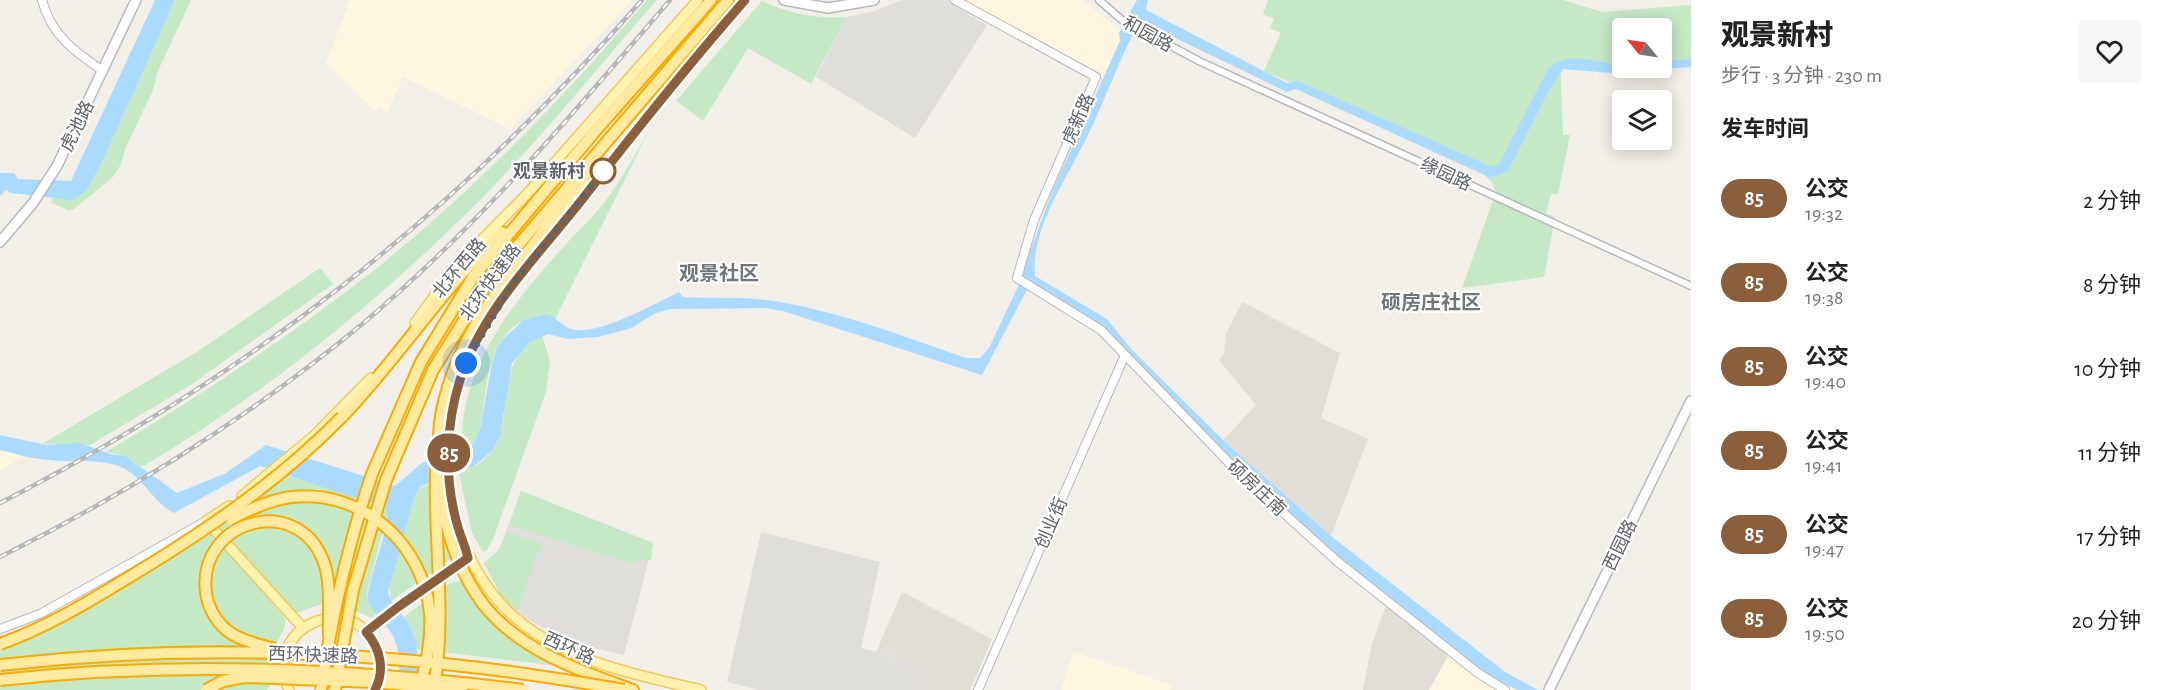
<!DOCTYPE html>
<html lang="zh">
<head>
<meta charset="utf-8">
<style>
  :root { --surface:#fff; --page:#f6f6f6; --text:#222; --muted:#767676 }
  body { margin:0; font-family:"Alegreya Sans","Noto Sans SC",sans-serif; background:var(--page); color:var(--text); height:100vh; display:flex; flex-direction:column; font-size:22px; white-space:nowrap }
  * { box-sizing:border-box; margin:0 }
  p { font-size:20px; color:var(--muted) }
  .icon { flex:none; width:33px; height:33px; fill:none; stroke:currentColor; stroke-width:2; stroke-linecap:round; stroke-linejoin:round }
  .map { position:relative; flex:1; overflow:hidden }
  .details { display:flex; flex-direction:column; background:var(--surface); width:480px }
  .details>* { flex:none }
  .badge { padding:0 12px; border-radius:20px; font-size:21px; line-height:39px }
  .needle { width:39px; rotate:300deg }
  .controls { position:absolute; left:1612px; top:18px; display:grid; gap:12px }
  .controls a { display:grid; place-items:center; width:60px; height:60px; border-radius:6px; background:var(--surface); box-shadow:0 3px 15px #0003; font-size:30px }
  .you { position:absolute; width:30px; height:30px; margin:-15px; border:4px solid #fff; border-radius:50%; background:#1a73e8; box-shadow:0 0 0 9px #1a73e833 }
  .map>.badge { position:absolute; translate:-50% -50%; box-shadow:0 0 0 3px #fff }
  h2 { padding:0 30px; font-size:22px; line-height:54px }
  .round { display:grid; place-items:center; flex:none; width:63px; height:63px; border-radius:6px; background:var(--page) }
  .head { display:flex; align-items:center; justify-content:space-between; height:102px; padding:0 30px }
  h1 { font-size:28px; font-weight:800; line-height:45px }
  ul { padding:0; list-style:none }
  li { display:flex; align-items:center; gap:18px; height:84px; padding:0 30px }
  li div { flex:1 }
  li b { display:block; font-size:22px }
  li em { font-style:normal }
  li .badge { min-width:66px; font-weight:700; text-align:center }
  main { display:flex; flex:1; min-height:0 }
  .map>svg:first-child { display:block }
  .commercial { fill:#fef7e0 }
  .industrial { fill:#e0deda }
  .education { fill:#e1ded6 }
  .green { fill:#c5e8c5 }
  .water { fill:#aadaff }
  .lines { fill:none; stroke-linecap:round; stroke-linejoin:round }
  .minor-casing { stroke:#b5b8bc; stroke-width:9 }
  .tertiary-casing { stroke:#b5b8bc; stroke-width:10 }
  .secondary-casing { stroke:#b6babf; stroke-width:12 }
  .primary-casing { stroke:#f2c960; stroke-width:12 }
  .trunk-casing { stroke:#f9ab00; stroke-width:14 }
  .minor { stroke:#fff; stroke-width:6 }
  .tertiary { stroke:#fff; stroke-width:8 }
  .secondary { stroke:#fff; stroke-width:9 }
  .primary { stroke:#fff2af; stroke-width:9 }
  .trunk { stroke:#feeaa1; stroke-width:10 }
  .rail-casing { stroke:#b6b7b8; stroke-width:4.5 }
  .rail { stroke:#fff; stroke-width:2; stroke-dasharray:7; stroke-linecap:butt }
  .secondary-bridge-casing { stroke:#b6babf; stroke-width:12; stroke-linecap:butt }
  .trunk-bridge-casing { stroke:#f9ab00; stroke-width:14; stroke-linecap:butt }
  .secondary-bridge { stroke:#fff; stroke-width:9 }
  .trunk-bridge { stroke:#feeaa1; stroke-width:10 }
  .line-casing { stroke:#fff; stroke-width:14 }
  .line { stroke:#8b5e3c; stroke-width:9 }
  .walk { stroke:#5f6368; stroke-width:6; stroke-dasharray:0 10.8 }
  .stop-dot { fill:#fff; stroke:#8b5e3c; stroke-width:3 }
  .labels { text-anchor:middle; stroke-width:4.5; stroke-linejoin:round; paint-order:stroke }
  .street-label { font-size:18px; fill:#5f6368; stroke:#fff }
  .stop-label { font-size:18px; font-weight:bold; fill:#5f6368; stroke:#fff; text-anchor:end }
  .neighbourhood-label { font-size:20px; font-weight:bold; fill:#70757a; stroke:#fff }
</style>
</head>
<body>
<main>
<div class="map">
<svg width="1691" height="690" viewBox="0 0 1691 690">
  <rect width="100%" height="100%" fill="#f1efe8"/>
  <path class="commercial" d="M350,0H632L510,129L403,77L387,113L380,106L375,111L326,63Z
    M965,0H1083L1120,31V41L1102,78Z
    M0,450L25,456L0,470Z
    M1453,647L1492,679L1518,690H1429Z
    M1074,652L1172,685L1170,690H1061Z"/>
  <path class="industrial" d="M902,0H949L954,6L987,25L915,138L816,77L847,17L875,11Z
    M521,491L653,543L624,655L580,645L559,636L525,618L501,595L484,563L499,550Z
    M761,532L880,562L861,648L919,663L912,690H760L727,682Z"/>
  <path class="education" d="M1242,302L1340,353L1321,418L1368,439L1331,536L1223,440L1256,405L1219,360L1224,354L1226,334Z
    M902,592L992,639L970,690H912L919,663L876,652Z
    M1389,598L1453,647L1429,690H1363L1372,643Z"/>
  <path class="green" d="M175,0H191L157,73L154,88L125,149L121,164L114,176L74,209L69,211L51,202L54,197C73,201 83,196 93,179Z
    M647,0H657C598,67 542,138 479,201C377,303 266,393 142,467L122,455L106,452C193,400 278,344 359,282C465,200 560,102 647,0Z
    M1268,0H1563L1602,12L1691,5V59L1662,60V28H1623V66L1560,60L1563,135H1570L1558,194H1551L1546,214L1555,217L1544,277L1462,288L1496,192L1492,182L1486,177L1488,167L1264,71L1281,33L1270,28L1274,19L1263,14Z
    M762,1C790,14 816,19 847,17L811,84L748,48L703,121L676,101Z
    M648,133L555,319L551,316C542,317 531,317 523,321C484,341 487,397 479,433L474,443L462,451C458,368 514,301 567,243C579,230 593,217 604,203C621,181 634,156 648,133Z
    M320,268L333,284L189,386L90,445L42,444L200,350Z
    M542,335L550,361L546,392L493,539L487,550L483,552L472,533L459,473C467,469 477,466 484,460C522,425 486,364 542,335Z
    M285,475L344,493L388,511L367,592L368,603L376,614L372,618C338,603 333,597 295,614L218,529Z
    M437,481L453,557L391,601L389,586L415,494L421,487Z
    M521,491L653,543L651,560H639L632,564L509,525Z
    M507,532L541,543L517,611L501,595L484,563L499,550Z
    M212,533L285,618C288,630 275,641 272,653C269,666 275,678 267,690H0V649L92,606Z
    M462,580L489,614L566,667L416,649L412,630L404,617L449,584Z"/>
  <path class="water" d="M155,0H175L100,166L86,191L72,200L11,193L6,190L0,196V173H14L18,179L71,181Z
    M1137,0H1148L1146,10L1287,83L1298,81L1492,167L1499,164L1547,71C1561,48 1606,63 1624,68C1635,70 1651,68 1662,68V60L1691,59V67L1659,69L1634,75L1563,69L1547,94L1508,171L1491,178L1296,89L1287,92L1140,21C1119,58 1106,99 1087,137C1067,178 1030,230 1035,276L1107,319L1132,350L1223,440L1331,536L1505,672L1538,690H1518L1492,679L1338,558L1258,486L1101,326L1031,282L982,375L783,311L765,308L670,309L656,313L629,329L598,337L568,339L548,334L530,342L512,363L500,436L491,452L474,466L421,486L415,495L388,592C390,603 400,611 406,620C419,638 420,669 414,690H395C402,671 401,648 390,631C383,621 372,613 368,601C366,580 395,519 385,508L260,466L174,513C152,502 142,474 118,466C93,458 74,463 50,460C33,459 16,454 0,450V435L47,445L80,443L110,454L125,456L177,493L226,473L266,445L395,486L422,463L462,451L474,443L480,429L492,363L497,348L504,338L524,320L547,314C557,318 565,329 576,330C603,333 654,304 679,292L683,297C715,299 748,296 780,302C844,313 905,337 966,358H980L989,348L1023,276L1024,268L1052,192L1120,41L1119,33Z"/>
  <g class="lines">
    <defs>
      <path id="minor" d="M1099,0L1122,20L1201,62L1691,286"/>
      <path id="tertiary" d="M42,0C51,35 75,52 103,71
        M955,0L1096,77L1034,220L1017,278L1101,330L1238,472L1338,562L1478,673L1505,690
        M0,629L40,614L206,521
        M978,690L1125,355"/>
      <path id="secondary" d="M784,0L828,8L874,0
        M57,166L136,0
        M0,242L33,203
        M1549,690L1691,401"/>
      <path id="primary" d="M415,323L457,265L529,192L698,0
        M242,496L315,435L371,378
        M229,506L206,521L303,628
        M366,632L398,607L464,561
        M289,690C260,626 354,588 377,649C383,663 381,677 375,690
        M701,690C646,677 585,665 537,634C450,579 428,457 465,365C491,301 542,250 584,196C637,130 689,64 745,0"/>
      <path id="trunk" d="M342,417C399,358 442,288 502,232
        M440,423C454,321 532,255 587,173
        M372,474L421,362L473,277L597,129L711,0
        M386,480L433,370L491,277L728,0
        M483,604C520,651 578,670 633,690"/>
    </defs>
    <use href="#minor" class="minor-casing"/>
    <use href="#tertiary" class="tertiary-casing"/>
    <use href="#secondary" class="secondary-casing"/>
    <use href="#primary" class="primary-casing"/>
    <use href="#trunk" class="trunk-casing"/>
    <use href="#minor" class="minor"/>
    <use href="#tertiary" class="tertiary"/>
    <use href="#secondary" class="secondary"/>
    <use href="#primary" class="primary"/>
    <use href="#trunk" class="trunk"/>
    <defs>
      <path id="rail" d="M0,503C252,374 456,213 642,0
        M0,557C128,493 250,417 361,325C476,229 573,114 670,0"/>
    </defs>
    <use href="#rail" class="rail-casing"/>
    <use href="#rail" class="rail"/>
    <defs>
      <path id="secondary-bridge" d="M33,203L57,166"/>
      <path id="trunk-bridge" d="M438,447L440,423
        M440,481C443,525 457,568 483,604
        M231,519C250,509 270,500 291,497C362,489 423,543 430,613C432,640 426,665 419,690
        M0,644C45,628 85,604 126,579C204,532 277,483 342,417
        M275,649C261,645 245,642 232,634C218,625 208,609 206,592C197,521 296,492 323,560C332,582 328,613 329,637
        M0,665C208,641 419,652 624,690
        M0,680C174,661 350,668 523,690
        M434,687C448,605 430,524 438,442
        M206,690L223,681L245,677L373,682L462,690
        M321,690C332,616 348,544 372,474
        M335,690L353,590L386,480"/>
    </defs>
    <use href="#secondary-bridge" class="secondary-bridge-casing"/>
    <use href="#trunk-bridge" class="trunk-bridge-casing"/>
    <use href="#secondary-bridge" class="secondary-bridge"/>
    <use href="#trunk-bridge" class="trunk-bridge"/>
  </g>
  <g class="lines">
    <defs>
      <path id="line" d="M375,690C385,670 381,649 366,632L398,607L468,558C465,545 459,533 456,520C444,475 446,424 460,380C482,309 540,254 584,197C636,130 689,64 745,0"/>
    </defs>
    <use href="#line" class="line-casing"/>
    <use href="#line" class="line"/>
    <path class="walk" d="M466,363L512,285L603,171"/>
  </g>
  <circle class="stop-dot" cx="603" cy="171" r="12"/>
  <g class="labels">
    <g class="street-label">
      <text transform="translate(1148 34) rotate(29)" y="6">和园路</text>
      <text transform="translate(1078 119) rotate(-66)" y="6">虎新路</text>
      <text transform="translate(77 126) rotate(-64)" y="6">虎池路</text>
      <text transform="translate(1446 174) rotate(25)" y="6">缘园路</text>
      <text transform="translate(459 268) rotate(-50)" y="6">北环西路</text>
      <text transform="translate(490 282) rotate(-54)" y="6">北环快速路</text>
      <text transform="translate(1257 488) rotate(43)" y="6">硕房庄南</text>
      <text transform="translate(1051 523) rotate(-66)" y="6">创业街</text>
      <text transform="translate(1620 545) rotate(-64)" y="6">西园路</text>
      <text transform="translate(569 648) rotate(24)" y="6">西环路</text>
      <text transform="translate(313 655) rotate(2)" y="6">西环快速路</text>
    </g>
    <g class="stop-label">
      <text x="585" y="177">观景新村</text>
    </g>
    <g class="neighbourhood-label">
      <text x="719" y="280">观景社区</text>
      <text x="1431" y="309">硕房庄社区</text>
    </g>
  </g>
</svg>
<div class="controls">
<a><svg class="needle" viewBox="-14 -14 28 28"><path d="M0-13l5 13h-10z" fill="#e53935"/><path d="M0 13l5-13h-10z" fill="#767676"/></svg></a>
<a><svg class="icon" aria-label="layers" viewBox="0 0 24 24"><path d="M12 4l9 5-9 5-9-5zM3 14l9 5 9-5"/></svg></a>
</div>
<div class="you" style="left:466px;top:363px"></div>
<b class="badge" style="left:449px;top:453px;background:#8b5e3c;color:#fff">85</b>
</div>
<section class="details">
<div class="head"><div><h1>观景新村</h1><p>步行 · 3 分钟 · 230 m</p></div><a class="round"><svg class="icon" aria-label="heart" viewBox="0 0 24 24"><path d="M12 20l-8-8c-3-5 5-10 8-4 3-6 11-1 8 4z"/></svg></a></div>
<h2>发车时间</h2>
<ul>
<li><span class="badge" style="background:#8b5e3c;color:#fff">85</span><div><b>公交</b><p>19:32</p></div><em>2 分钟</em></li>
<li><span class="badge" style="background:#8b5e3c;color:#fff">85</span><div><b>公交</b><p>19:38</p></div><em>8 分钟</em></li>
<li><span class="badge" style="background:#8b5e3c;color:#fff">85</span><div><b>公交</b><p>19:40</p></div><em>10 分钟</em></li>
<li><span class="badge" style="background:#8b5e3c;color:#fff">85</span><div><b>公交</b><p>19:41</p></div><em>11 分钟</em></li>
<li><span class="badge" style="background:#8b5e3c;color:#fff">85</span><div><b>公交</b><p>19:47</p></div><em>17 分钟</em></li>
<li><span class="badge" style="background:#8b5e3c;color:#fff">85</span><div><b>公交</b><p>19:50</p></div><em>20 分钟</em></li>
</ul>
</section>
</main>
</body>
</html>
